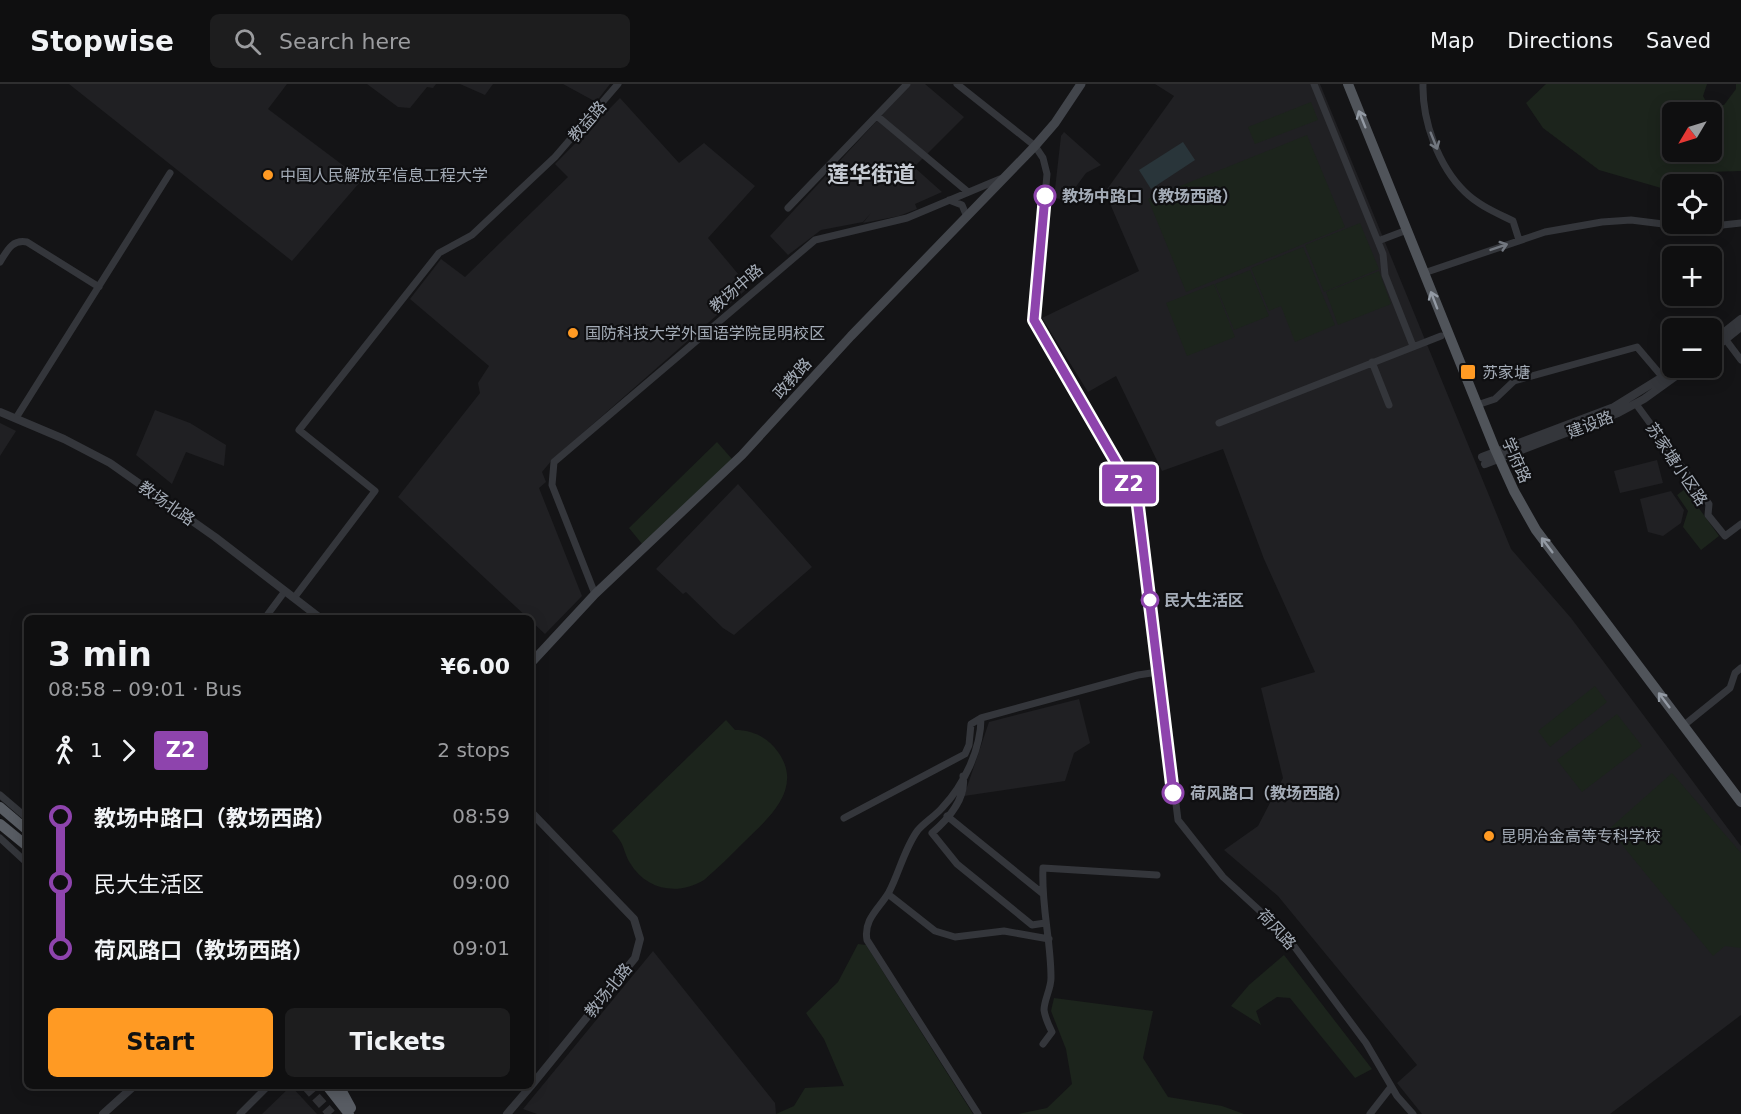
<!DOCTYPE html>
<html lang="en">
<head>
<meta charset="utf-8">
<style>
  :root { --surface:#0f0f10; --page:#1d1d1e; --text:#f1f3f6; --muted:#9b9c9f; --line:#2f2f30; --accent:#ff9a23 }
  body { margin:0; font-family:"DejaVu Sans","Noto Sans SC",sans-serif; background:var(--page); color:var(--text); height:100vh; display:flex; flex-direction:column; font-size:22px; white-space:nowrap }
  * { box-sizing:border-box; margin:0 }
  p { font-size:20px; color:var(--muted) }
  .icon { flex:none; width:33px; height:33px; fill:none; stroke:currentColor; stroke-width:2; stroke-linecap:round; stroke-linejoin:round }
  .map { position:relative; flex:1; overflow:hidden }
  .details { position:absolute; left:24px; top:531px; width:510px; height:474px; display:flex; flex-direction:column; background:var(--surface); border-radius:9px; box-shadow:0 3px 15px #0003,0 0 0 2px var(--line) }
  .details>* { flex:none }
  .badge { padding:0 12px; border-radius:4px; font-size:21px; line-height:39px }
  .needle { width:39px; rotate:232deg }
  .buttons { position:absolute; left:1662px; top:18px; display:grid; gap:12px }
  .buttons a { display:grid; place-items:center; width:60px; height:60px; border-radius:9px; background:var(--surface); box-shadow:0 3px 15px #0003,0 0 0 2px var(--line); font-size:30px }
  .map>.badge { position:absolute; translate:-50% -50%; box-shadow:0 0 0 3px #fff }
  .legs { display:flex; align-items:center; gap:9px; height:66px; padding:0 24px; font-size:20px }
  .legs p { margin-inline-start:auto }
  .head { display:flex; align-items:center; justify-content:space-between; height:102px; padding:0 24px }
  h1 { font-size:33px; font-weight:800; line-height:45px }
  .button { display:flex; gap:12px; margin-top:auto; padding:12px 24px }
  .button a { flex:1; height:69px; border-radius:9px; background:var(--accent); color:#111; font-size:24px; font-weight:800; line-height:69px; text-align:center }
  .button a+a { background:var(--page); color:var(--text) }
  ul { padding:0 24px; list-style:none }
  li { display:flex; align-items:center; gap:21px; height:66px; font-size:22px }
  li i { display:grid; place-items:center; width:9px; height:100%; margin:0 8px; background:currentColor }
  li i::after { content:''; width:15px; height:15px; margin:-8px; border:4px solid; border-radius:50%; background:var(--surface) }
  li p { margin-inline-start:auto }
  li:first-child i { background:linear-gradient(#0000 50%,currentColor 0) }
  li:last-child i { background:linear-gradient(currentColor 50%,#0000 0) }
  header { display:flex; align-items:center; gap:36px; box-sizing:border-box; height:84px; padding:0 30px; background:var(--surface); border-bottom:2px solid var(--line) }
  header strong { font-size:28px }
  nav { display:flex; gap:33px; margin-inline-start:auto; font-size:21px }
  .search { width:420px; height:54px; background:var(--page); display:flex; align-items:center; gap:15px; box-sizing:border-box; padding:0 21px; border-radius:9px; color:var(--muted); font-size:22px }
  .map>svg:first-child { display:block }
  .built { fill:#202023 }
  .green { fill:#1c241c; fill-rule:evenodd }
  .water { fill:#29353a }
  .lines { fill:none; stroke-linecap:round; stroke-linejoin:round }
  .trunk-tunnel { stroke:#313236; stroke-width:10; stroke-dasharray:10 5; stroke-linecap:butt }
  .minor { stroke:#34363b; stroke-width:7 }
  .tertiary { stroke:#34363b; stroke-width:8 }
  .secondary { stroke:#42454b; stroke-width:9 }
  .primary { stroke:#50545a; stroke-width:10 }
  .trunk { stroke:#585c63; stroke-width:10 }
  .oneway { stroke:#939aa4 }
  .oneway2 { stroke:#72777f }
  .line-1-casing { stroke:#fff; stroke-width:14 }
  .line-1 { stroke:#8e44ad; stroke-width:9 }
  .poi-dot { fill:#ff9a23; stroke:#0f0f11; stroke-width:2 }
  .stop-1-dot { fill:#fff; stroke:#8e44ad; stroke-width:3 }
  .labels { text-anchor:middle; stroke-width:4.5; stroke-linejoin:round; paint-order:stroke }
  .street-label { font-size:16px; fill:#a4acb7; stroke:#0f0f11 }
  .poi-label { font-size:16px; fill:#a4acb7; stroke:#0f0f11; text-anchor:start }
  .stop-label { font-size:16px; font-weight:bold; fill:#a4acb7; stroke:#0f0f11; text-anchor:start }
  .district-label { font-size:22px; font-weight:bold; fill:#c6cbd3; stroke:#0f0f11 }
</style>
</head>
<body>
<header>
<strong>Stopwise</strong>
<div class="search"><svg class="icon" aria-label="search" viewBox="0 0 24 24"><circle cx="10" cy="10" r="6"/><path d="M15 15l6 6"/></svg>Search here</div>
<nav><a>Map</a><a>Directions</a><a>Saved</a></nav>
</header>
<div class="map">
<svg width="1741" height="1030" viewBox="0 0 1741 1030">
  <rect width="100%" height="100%" fill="#141416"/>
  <path class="built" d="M69,0H287L268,25L352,88L360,98L292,177Z
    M367,0H436L433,4L427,3L410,24L398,23Z
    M460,0H493L485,11Z
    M563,0H610L596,18Z
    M911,0H925L964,33L914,83L942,108L915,120L917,125L899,132L863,139L871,129L863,138L821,146L788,171L770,152Z
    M1155,0H1320L1511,465L1571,534L1741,762V931L1610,1030H1422L1397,999L1417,981L1278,812L1224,766L1258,742L1283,694L1261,604L1315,588L1264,475L1223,365L1162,387L1116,292L1088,308L1042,234L1139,187L1105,108L1174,12Z
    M620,14L679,79L704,59L755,102L708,154L749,203L552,376L542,388L546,398L539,404L582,512L545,550L398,413L480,309L478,299L489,282L410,215L441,175L465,193L568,93L555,80Z
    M1064,48L1101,81L1086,89L1072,108L1061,115L1054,114L1061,52Z
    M155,326L190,339L226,361L224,382L186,368L172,400L136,371Z
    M0,339L16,347L0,372Z
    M1657,376L1663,399L1620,409L1614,387Z
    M738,400L812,483L734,551L723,544L686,508L683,510L656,485Z
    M1671,407L1684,426L1681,439L1663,452L1648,448L1640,415Z
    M1079,615L1090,659L1074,669L1065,697L964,712L989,638Z
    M653,867L775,1019L776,1030H537L523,1025Z
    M291,1002L317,1030H262Z"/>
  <path class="green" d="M1546,0H1707L1703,12L1708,21H1724L1736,5V0H1741V87L1674,89L1668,106L1599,86L1543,44L1526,19ZM1672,28H1712V68H1672Z
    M1311,18L1318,36L1255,60L1248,43Z
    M1307,51L1345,143L1186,208L1148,115Z
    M1360,139L1379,185L1324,208L1305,161Z
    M1303,163L1335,241L1295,258L1281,222L1269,227L1251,184Z
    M1250,186L1269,232L1234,246L1215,200Z
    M1379,187L1391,220L1338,241L1326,208Z
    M1214,200L1235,253L1187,272L1166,219Z
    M717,358L732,375L643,461L629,444Z
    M1685,405L1719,452L1701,466L1683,443L1688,427L1677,411Z
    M1595,602L1607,618L1550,663L1538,647Z
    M1617,630L1642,662L1582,708L1557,676Z
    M726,636L735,646C752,646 768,653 778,668C804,704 769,734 744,758C731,771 718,784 704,796C678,812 646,806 630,779C622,765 626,761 612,747Z
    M1672,689L1741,769V864L1725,862L1713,872L1609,745Z
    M858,860L866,861L973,1030H776L794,1022L805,1004L844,1002L824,955L806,929L838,898Z
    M1284,871L1372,985L1355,994L1290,914L1277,913L1256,927L1261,941L1231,922L1249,901Z
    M1054,914L1153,927L1143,974L1168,1013L1222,1022L1244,1030H1018L1047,1024L1072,1000L1066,965L1051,927Z"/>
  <path class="water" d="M1183,58L1195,76L1151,105L1139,86Z"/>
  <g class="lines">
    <path class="trunk-tunnel" d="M306,1002L331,1030"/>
    <path class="minor" d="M957,0L1035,62L1043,74L1047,90L1034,236L1138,414L1178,736L1223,793L1285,850L1366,959L1397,1012L1413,1030
      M1314,0L1383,170L1385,191L1413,262
      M1423,0C1422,36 1438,82 1465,108C1478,121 1497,129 1513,137L1519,156
      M877,32L968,108
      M949,116L962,121L967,133
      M788,124L907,0
      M1378,157L1407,146
      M0,178C7,167 12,155 27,158L99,203
      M1424,189L1545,148L1602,138L1631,136L1695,144L1741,139
      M1723,252L1741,276
      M1372,278L1389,321
      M1636,320L1709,420L1708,431L1725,452L1741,440
      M1477,321L1495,315L1514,297L1637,263L1665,296
      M16,334L170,89
      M1219,339L1441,252
      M595,510L552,401L554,378L815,156L907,134L1000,95
      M294,514L375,407L299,346L439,169L472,151L555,73L618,0
      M265,534L285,507
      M1683,642L1730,604L1735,589L1741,584
      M963,692C967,714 947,736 932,749L957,780L1032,841L1045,839
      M0,711L27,734
      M947,732L1042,809
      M844,734L965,670L969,661L971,640L981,634L1138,591L1158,588
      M0,754L27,779
      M888,810L935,847L955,853L1004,847L1049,855
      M1043,960L1052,948C1049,942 1045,933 1044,926C1044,916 1051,905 1051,894C1051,856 1041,822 1043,784L1157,791
      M240,1030L268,1002
      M978,1030L867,856C863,835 880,824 889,808C899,789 905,763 918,746C925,738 935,732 942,724C964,701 981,665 981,634
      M1370,1030L1391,1003"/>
    <path class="tertiary" d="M1712,258L1741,235
      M1712,266L1741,243
      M0,328L64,355L110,379L215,453L320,534
      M1482,373L1614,323L1677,284
      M1485,380L1618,329L1644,315L1687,284
      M531,728L634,835L640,855L635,874L531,1002
      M103,1030L134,1002
      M507,1030L531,1002"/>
    <path class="secondary" d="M531,579L595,510L742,371L851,252L1035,62L1055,39L1081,0"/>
    <path class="primary" d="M1348,0L1495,365L1514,407L1536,446L1741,718"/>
    <path class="trunk" d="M0,723L27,746
      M0,740L27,762
      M327,1002L349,1030
      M339,1002L351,1024"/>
  </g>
  <defs><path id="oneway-shaft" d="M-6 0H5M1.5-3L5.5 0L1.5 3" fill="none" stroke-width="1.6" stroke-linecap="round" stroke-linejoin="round" transform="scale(1.5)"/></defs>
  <g class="oneway">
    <use href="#oneway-shaft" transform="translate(1362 35) rotate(-112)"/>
    <use href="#oneway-shaft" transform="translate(1434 216) rotate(-111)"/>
    <use href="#oneway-shaft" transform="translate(1547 461) rotate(-127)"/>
    <use href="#oneway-shaft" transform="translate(1664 616) rotate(-127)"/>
  </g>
  <g class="oneway2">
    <use href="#oneway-shaft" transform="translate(1434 57) rotate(68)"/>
    <use href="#oneway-shaft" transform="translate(1499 163) rotate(-19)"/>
  </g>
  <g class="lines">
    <defs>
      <path id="line-1" d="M1045,112L1034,236L1137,414L1173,709"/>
    </defs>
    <use href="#line-1" class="line-1-casing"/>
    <use href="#line-1" class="line-1"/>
  </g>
  <g class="poi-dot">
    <circle cx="268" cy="91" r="6"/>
    <circle cx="573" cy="249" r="6"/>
    <rect x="1460" y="280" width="16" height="16" rx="3"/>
    <circle cx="1489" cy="752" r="6"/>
  </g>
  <g class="stop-1-dot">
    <circle cx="1045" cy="112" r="10"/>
    <circle cx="1150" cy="516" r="8"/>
    <circle cx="1173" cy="709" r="10"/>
  </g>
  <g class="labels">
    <g class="street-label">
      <text transform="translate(587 37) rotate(-49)" y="6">教益路</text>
      <text transform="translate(736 204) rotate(-41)" y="6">教场中路</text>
      <text transform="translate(792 294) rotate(-48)" y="6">政教路</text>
      <text transform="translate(1590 340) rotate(-21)" y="6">建设路</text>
      <text transform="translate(1517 376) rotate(66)" y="6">学府路</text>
      <text transform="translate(1677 380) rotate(56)" y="6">苏家塘小区路</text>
      <text transform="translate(167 419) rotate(35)" y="6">教场北路</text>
      <text transform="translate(1277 845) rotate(47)" y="6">荷风路</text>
      <text transform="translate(608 906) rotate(-51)" y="6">教场北路</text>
    </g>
    <g class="poi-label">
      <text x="280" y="97">中国人民解放军信息工程大学</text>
      <text x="585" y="255">国防科技大学外国语学院昆明校区</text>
      <text x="1482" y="294">苏家塘</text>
      <text x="1501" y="758">昆明冶金高等专科学校</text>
    </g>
    <g class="stop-label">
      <text x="1062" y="118">教场中路口（教场西路）</text>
      <text x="1164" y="522">民大生活区</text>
      <text x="1190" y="715">荷风路口（教场西路）</text>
    </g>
    <g class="district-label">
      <text x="871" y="98">莲华街道</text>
    </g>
  </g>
</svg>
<div class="buttons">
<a><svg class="needle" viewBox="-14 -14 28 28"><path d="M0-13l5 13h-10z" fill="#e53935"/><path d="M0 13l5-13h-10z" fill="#9b9c9f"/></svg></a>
<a><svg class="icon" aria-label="locate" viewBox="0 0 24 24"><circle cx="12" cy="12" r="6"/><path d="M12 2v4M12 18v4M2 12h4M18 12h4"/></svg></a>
<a>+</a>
<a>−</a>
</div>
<b class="badge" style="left:1129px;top:400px;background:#8e44ad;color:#fff">Z2</b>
<section class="details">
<div class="head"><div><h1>3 min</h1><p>08:58 – 09:01 · Bus</p></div><b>¥6.00</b></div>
<div class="legs"><svg class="icon" aria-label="walk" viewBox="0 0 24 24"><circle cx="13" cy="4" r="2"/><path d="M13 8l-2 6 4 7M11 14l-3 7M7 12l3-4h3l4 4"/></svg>1<svg class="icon" aria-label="forward" viewBox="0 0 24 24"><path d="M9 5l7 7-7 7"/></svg><b class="badge" style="background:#8e44ad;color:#fff">Z2</b><p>2 stops</p></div>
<ul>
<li><i style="color:#8e44ad"></i><b>教场中路口（教场西路）</b><p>08:59</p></li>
<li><i style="color:#8e44ad"></i><span>民大生活区</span><p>09:00</p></li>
<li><i style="color:#8e44ad"></i><b>荷风路口（教场西路）</b><p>09:01</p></li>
</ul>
<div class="button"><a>Start</a><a>Tickets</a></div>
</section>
</div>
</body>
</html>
